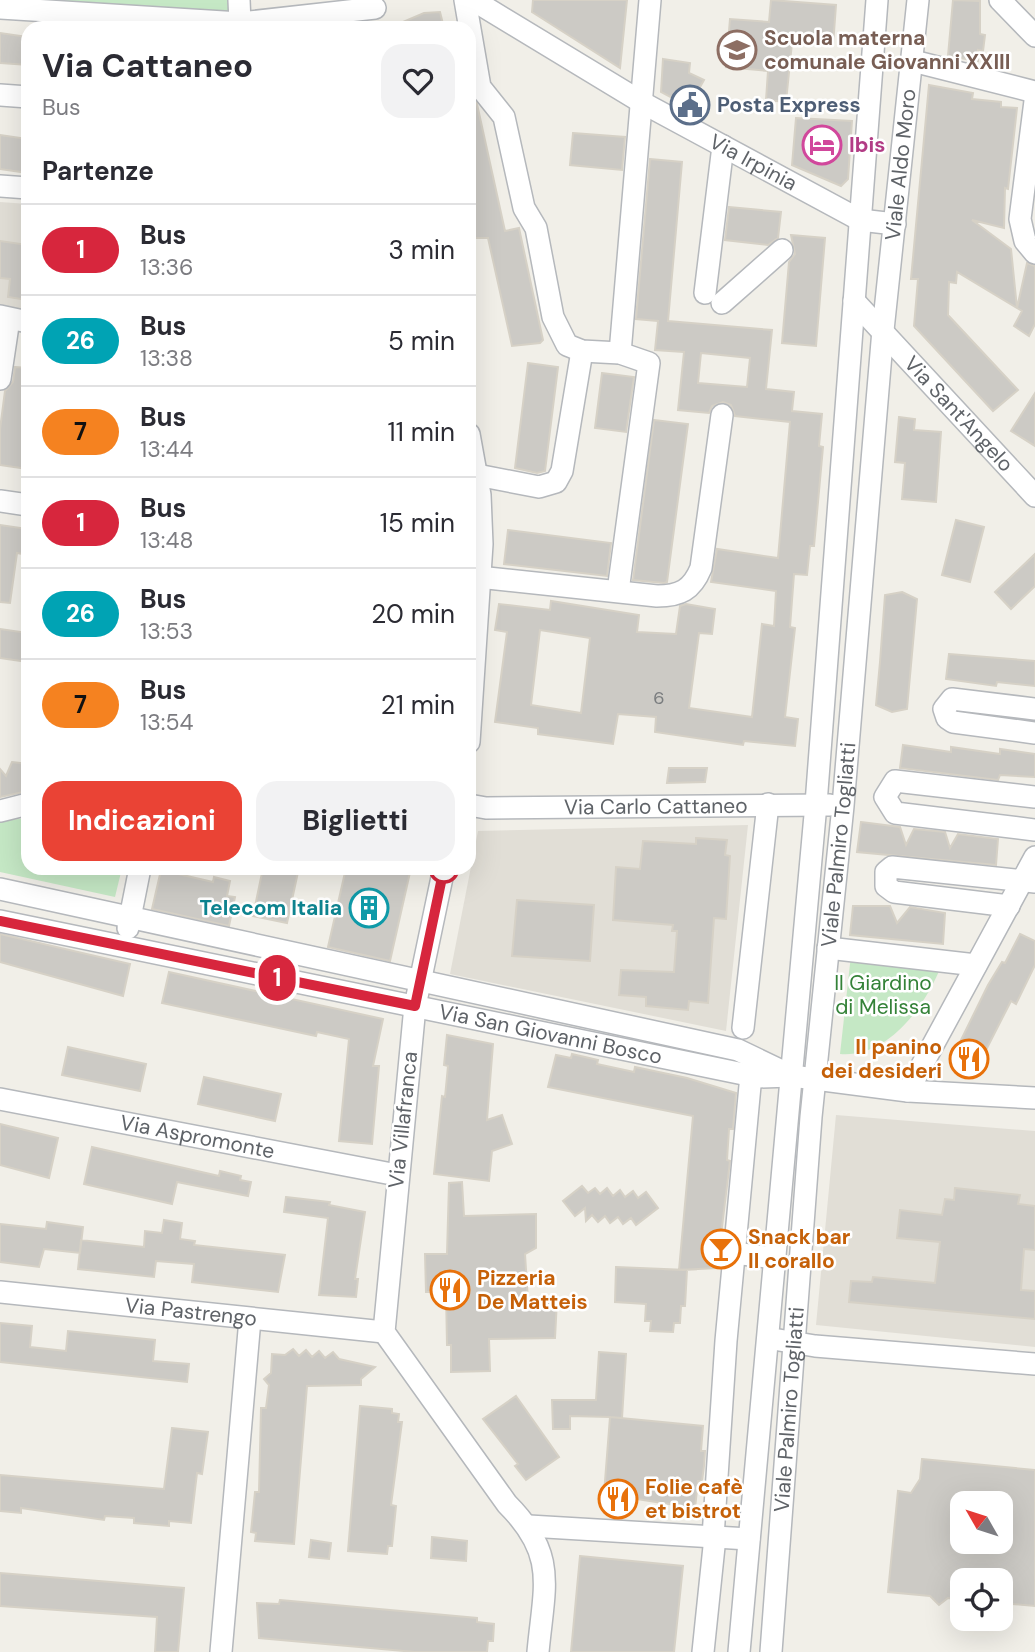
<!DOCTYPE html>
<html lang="it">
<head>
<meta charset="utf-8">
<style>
  :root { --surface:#fff; --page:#f2f2f3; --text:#2b2b33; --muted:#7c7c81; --line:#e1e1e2; --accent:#ea4335 }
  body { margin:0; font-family:"DM Sans",sans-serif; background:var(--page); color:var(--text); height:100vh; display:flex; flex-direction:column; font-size:26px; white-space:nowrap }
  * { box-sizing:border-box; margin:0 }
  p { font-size:23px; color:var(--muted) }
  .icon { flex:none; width:38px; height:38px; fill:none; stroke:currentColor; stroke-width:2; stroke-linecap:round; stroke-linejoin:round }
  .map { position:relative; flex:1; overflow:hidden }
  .panel { position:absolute; left:21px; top:21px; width:455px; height:854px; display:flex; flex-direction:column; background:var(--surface); border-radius:21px; box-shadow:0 7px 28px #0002 }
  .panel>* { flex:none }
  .badge { padding:0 14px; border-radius:23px; font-size:24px; line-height:46px }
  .needle { width:46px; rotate:309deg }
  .controls { position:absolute; left:950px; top:1491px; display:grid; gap:14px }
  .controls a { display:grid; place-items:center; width:63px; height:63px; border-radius:14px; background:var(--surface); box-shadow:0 7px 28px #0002; font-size:35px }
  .map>.badge { position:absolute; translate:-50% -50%; box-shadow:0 0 0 4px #fff }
  h2 { padding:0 21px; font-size:26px; line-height:63px }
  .round { display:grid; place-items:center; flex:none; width:74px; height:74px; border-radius:21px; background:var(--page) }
  .overview { display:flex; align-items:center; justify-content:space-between; height:119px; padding:0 21px }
  h1 { font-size:33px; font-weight:700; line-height:52px }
  .button { display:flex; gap:14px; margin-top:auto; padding:14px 21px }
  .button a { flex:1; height:80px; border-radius:21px; background:var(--accent); color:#fff; font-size:28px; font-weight:700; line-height:80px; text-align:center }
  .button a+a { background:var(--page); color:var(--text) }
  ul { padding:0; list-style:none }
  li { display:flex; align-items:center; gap:21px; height:91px; padding:0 21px; border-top:2px solid var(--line) }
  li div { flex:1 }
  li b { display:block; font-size:26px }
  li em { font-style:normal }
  li .badge { min-width:77px; font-weight:700; text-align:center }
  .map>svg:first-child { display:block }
  .education { fill:#e1ded6 }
  .green { fill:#c5e8c5 }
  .building { fill:#cccac5; stroke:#d6d1c6; stroke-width:2; fill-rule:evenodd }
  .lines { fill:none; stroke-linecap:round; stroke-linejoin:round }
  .minor-casing { stroke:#b5b8bc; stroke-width:24 }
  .minor { stroke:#fff; stroke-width:21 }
  .line-casing { stroke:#fff; stroke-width:16 }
  .line { stroke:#d7263d; stroke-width:10 }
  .stop-dot { fill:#fff; stroke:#d7263d; stroke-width:3.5 }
  .labels { text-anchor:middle; stroke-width:5; stroke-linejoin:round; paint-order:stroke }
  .number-label { font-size:18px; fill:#7a7d7f }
  .education-label { font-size:21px; font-weight:bold; fill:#785e54; stroke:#fff; text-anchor:start }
  .service-label { font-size:21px; font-weight:bold; fill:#4e5e75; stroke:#fff; text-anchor:start }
  .hotel-label { font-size:21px; font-weight:bold; fill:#b23c85; stroke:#fff; text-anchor:start }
  .street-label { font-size:21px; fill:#5f6368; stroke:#fff }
  .culture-label { font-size:21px; font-weight:bold; fill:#0d838f; stroke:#fff; text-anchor:end }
  .park-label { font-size:21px; fill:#348238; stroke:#fff }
  .food-label { font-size:21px; font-weight:bold; fill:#c56008; stroke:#fff; text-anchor:start }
</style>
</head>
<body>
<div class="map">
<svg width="1035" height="1652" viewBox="0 0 1035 1652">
  <rect width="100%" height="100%" fill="#f1efe8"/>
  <path class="education" d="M0,202L28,204V312L0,305Z
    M748,825L726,1031L450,974L478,831Z
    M836,1115L1035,1131V1347L816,1325Z"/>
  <path class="green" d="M48,0H231V14Z
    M28,818V868H122L115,897L0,872V821Z
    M851,955L942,964C926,1005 889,1058 840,1054Z"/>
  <path class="building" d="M533,0H627L620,68L532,12Z
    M771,0L836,5L833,46L792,43L786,102L766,100L768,71L726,67L730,19L769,22Z
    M953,0L980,1V34L985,35L983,51L978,50V61L948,56Z
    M440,12L444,28H389L424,13Z
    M0,33L28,37V65L0,63Z
    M663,59L690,63L689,73L704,80L689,107L661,92Z
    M929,85L973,93L972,99L1001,102V107L1017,108L1008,189L1005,188L1004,228L972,220L1011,249L1017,308L1027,263L1035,266V324L1029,336L1014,326L1022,311L957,272L956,283L949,282L948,315L1018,390L993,411L914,326L918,279H911Z
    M473,99L477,104L505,231L519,228L543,340L540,343L512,346L488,238H472L469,223V100Z
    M796,118L852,121L848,179L841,186L792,165Z
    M573,133L625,137L622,170L570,165Z
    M0,135L28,139V173L0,169Z
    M650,159L682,162L668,321L772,330L766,389L794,392L792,411L822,414L819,446L823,447L814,546H810L807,575L794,574L790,627L795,628L785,717L798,719L795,746L744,741L743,745L655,732L656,717L618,714L613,744L538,734V728L495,722L507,632L495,630L499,604L550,610L551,601L639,615L637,632L676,634L680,606L686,604L715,609L712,634L699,633L689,708L752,717L762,624L774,626L776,591L711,582L717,549L778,558L790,422L735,416L731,405L723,402L712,406L709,413L678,410L684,352L655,350L658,321L636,319ZM701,353L750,358L747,387L698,383ZM540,630L590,638L581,713L531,705Z
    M729,207L781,212L778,238L768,245L725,240Z
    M791,235L825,238L816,346L782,343L789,262L795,254Z
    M0,241L28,245V300L8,297L10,279L0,278Z
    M528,363L558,367L545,471L537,473L515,468Z
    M15,367L28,368V469L0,465V429L5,391L13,382Z
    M602,373L634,377L626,432L595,428Z
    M1035,393V446L1011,431Z
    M899,417L915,419L914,430L941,432L936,502L902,499L905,463L895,462Z
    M654,420L688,424L667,582L664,583L633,580Z
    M956,520L984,527L970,582L942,575Z
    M0,525L28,529V555L17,553L10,603L0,602Z
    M508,530L611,543L607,576L504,564Z
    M1035,554V586L1011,609L995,592Z
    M902,592L917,599L907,709L892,712L876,705L880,662L885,595Z
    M0,629L28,633V662L0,658Z
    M949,654L1035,661V686L997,682L996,686L946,679Z
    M903,745L951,752V747L1000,754V749L1035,754V777L1000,775L998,780L900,768Z
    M12,762L28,764V791L0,797V769L6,776Z
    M669,768H707L705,782L667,783Z
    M861,822L900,827L906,845L914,829L945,832L950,848L958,834L998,839L996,865L857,852Z
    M696,838L727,840L725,855L730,856L726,919L714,918L708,1003L689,1001L688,1010L646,1006V997L619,995L621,970L674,972L677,931H672L673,925L613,920L616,867L640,869L643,841L696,844Z
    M263,868L298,872L287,923L253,916Z
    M346,868H411L390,961L328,947Z
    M161,870L213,882L214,877L230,881L227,896L235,897L229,926L152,909Z
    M517,900L594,905L590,961L512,956Z
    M853,906H890L897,923L910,907L945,913L943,944L850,935Z
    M0,934L130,964L123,996L0,962Z
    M1020,934L1035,941V965L1016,1004L1011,1001L984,1054L960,1042L988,985L1002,962L1005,963Z
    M169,972L383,1019L373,1066H379L372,1144L339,1141L349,1039L317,1032L316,1036L162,1003Z
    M447,1035L493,1044L487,1120L502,1115L512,1144L492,1151L489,1181L434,1174L442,1096L445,1097L448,1066L444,1065Z
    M68,1047L146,1064L140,1091L62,1075Z
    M572,1054L598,1060L597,1064L634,1072L635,1067L687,1078L736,1093L733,1129H729L727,1160L730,1161L717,1268L679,1270L693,1116L548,1087L556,1055L571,1058Z
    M204,1077L281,1094L275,1121L198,1104Z
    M0,1124L58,1138L49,1178L0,1165Z
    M92,1147L219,1176L220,1171L241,1176L240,1180L251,1182L248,1196L177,1182L172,1204L84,1184Z
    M462,1182L464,1216L536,1214V1248L525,1254L528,1301L557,1300L555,1338L489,1339L490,1371L451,1372V1345H447L446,1292H426L425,1254H447L449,1183Z
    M582,1186L588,1193L595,1188L600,1194L607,1188L613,1196L620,1190L625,1197L633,1191L638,1198L646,1192L658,1208L636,1225L631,1218L623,1224L618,1217L610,1223L605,1216L598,1222L592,1215L586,1221L585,1208L575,1216L563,1201Z
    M955,1188L1020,1195L1018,1204L1035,1206V1250L1024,1249L1021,1290L1035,1291V1319L849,1302L851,1281L872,1282L873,1277L935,1283L940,1242L897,1238L900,1210L942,1215L945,1199L954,1200Z
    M286,1197L330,1202L329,1205L365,1212L355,1279H358L356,1297L319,1295L328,1218L284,1212Z
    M164,1220L182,1223L180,1239L195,1241L194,1245L285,1255L278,1292L192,1282L194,1264L156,1261L154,1277L78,1269L81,1240L144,1247L145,1231L162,1233Z
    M47,1222L83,1227L80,1253L44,1249L39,1267L0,1262V1224L46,1229Z
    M616,1267L687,1270L685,1306H681L680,1323H674L673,1332L650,1331L651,1321H645L646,1304L615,1302Z
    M0,1323L32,1326L30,1347L66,1351L68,1331L155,1340L153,1361L189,1364L187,1382L0,1362Z
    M293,1349L299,1356L306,1350L312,1357L319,1351L325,1358L333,1352L339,1359L375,1367L361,1379V1385L307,1386L294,1544L255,1541L256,1533L251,1532L255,1492H259L261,1408H266L269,1385L264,1379L271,1373L272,1354L285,1355Z
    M599,1352L626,1354L622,1418L610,1417L703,1426L701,1451H705L704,1466L702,1481H698L695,1508L604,1494L610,1417L570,1416V1429H553L552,1400H596Z
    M516,1396L559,1457L526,1480L515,1466L518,1464L483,1419Z
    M360,1406L392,1409V1413L399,1414L398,1422H402L391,1505L396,1506L392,1546H388L387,1554L348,1551Z
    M172,1428L208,1432L202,1474L197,1473L191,1523L169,1521V1526L134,1523V1518L105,1516L104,1520L21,1508V1513L0,1511V1475L164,1489Z
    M922,1459L1035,1470V1606L1001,1603V1580H962V1600L948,1598L939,1605L930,1596L888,1592L898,1491L911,1493L920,1479ZM962,1503H1001V1542H962Z
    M432,1537L467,1541L466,1561L431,1558Z
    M311,1540L331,1543L329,1559L309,1557Z
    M580,1556L683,1566L674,1652H571Z
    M0,1573L184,1588L178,1652H155L157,1617L0,1606Z
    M280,1600L477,1618V1622L494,1624L493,1641H488L487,1652H415L259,1638L257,1603L279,1604Z"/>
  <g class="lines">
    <defs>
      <g id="minor">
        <path d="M239,0L240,23"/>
        <path d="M465,0L480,87L504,117L524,208L536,228L553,317L567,345L582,351L620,353L649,363L618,591"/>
        <path id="s1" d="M473,0L643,103L860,220L895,224"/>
        <path d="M1000,0L1035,36"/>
        <path d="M0,8L240,23L375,8"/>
        <path d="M913,61L1035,92"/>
        <path d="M0,95L28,97"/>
        <path d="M1035,101L1020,219L1025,241L1035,253"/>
        <path d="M0,186L28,188"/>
        <path d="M705,293L723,146"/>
        <path id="s2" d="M854,301L1035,496"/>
        <path d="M722,303L782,250"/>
        <path d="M0,316L28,322"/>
        <path d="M620,353L650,0"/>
        <path d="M0,379L9,319"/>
        <path d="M469,434L480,495L482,544L469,742"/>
        <path d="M477,475L539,487L556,482L562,471L582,351"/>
        <path d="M0,501L28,505"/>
        <path d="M469,576L657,596C680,596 692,590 701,568L722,415"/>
        <path d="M1035,709L952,699L944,709L947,718L953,722L1035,733"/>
        <path d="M1035,797L895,781L885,797L895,813L1035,830"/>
        <path id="s3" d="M469,805L486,808L830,805"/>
        <path d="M0,811L28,804"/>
        <path d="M444,868L415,1006L384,1332L507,1504C558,1555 544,1586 538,1652"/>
        <path d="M0,889L738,1050L790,1075"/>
        <path d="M1009,906L894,892L886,886V872L892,867L1035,882"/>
        <path id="s4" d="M0,921L758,1077L792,1076L908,1091L1035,1098"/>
        <path d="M128,928L140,868"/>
        <path d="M828,948L976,965"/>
        <path d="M743,1028L768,804"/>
        <path d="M908,1091L1035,857"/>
        <path id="s5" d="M0,1099L397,1175"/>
        <path d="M734,1253L774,1258"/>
        <path id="s6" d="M0,1292L384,1332"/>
        <path d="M779,1340L815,1346L1035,1364"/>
        <path d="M529,1526L749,1539"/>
        <path d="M713,1537L726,1341L751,1075"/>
        <path d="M221,1652L250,1319"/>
        <path d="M703,1652L715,1537"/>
        <path d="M739,1652L816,804L877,0"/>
        <path id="s7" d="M771,1652L811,1117L843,806L883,330L918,0"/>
      </g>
    </defs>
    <use href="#minor" class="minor-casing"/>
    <use href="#minor" class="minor"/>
  </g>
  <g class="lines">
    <defs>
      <path id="line" d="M0,921L415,1006L444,868"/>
    </defs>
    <use href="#line" class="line-casing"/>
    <use href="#line" class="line"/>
  </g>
  <defs>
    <symbol id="school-ring" viewBox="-11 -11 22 22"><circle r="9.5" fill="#fff" stroke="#8d6e63" stroke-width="1.5"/><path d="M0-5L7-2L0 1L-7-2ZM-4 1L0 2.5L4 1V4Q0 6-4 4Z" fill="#8d6e63"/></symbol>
    <symbol id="civic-ring" viewBox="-11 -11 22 22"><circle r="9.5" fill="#fff" stroke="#5c6f8a" stroke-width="1.5"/><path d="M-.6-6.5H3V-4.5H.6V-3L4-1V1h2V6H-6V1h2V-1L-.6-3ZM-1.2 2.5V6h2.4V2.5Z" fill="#5c6f8a"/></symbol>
    <symbol id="hotel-ring" viewBox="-11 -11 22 22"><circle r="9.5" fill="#fff" stroke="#d1479c" stroke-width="1.5"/><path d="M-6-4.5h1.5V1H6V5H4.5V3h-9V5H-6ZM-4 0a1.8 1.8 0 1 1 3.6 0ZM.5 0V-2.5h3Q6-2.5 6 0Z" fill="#d1479c"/></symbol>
    <symbol id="building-ring" viewBox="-11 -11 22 22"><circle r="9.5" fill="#fff" stroke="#0f9aa8" stroke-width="1.5"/><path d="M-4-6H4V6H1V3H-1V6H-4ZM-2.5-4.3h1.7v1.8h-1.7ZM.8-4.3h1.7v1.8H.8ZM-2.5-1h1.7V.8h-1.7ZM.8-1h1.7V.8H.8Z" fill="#0f9aa8"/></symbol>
    <symbol id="restaurant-ring" viewBox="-11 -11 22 22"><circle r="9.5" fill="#fff" stroke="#e8710a" stroke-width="1.5"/><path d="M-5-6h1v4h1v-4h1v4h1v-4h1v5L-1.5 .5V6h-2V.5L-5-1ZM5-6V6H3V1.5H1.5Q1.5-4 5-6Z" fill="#e8710a"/></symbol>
    <symbol id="bar-ring" viewBox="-11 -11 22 22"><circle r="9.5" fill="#fff" stroke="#e8710a" stroke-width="1.5"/><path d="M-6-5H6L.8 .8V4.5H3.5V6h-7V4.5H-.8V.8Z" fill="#e8710a"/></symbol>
  </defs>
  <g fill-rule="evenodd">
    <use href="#school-ring" x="715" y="28" width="44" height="44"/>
    <use href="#civic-ring" x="668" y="83" width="44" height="44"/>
    <use href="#hotel-ring" x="800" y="123" width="44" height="44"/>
    <use href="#building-ring" x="347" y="886" width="44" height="44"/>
    <use href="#restaurant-ring" x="947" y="1037" width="44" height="44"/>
    <use href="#bar-ring" x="699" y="1227" width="44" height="44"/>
    <use href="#restaurant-ring" x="428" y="1268" width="44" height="44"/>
    <use href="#restaurant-ring" x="596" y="1477" width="44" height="44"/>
  </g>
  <circle class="stop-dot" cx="444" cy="868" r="14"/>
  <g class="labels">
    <g class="number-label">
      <text x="659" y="704">6</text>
    </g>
    <g class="education-label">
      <text x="764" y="45">Scuola materna<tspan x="764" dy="24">comunale Giovanni XXIII</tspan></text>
    </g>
    <g class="service-label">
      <text x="717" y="112">Posta Express</text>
    </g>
    <g class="hotel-label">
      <text x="849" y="152">Ibis</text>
    </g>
    <g class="street-label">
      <text dy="7" stroke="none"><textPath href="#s1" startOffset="324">Via Irpinia</textPath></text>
      <text dy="7" stroke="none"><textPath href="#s7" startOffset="1493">Viale Aldo Moro</textPath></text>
      <text dy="7" stroke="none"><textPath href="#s2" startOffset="154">Via Sant'Angelo</textPath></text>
      <text dy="7" stroke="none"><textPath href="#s3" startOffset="187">Via Carlo Cattaneo</textPath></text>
      <text dy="7" stroke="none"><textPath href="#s7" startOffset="810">Viale Palmiro Togliatti</textPath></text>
      <text dy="7" stroke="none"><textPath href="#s4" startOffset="562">Via San Giovanni Bosco</textPath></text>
      <text transform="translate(403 1120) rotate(-84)" y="7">Via Villafranca</text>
      <text dy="7" stroke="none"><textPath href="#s5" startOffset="201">Via Aspromonte</textPath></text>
      <text dy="7" stroke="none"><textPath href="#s6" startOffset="192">Via Pastrengo</textPath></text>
      <text dy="7" stroke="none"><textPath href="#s7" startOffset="243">Viale Palmiro Togliatti</textPath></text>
    </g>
    <g class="culture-label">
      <text x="342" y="915">Telecom Italia</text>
    </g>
    <g class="park-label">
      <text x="883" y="990">Il Giardino<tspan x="883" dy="24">di Melissa</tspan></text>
    </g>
    <g class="food-label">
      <text x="942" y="1054" text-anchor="end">Il panino<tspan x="942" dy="24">dei desideri</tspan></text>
      <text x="748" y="1244">Snack bar<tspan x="748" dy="24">Il corallo</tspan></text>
      <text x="477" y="1285">Pizzeria<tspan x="477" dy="24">De Matteis</tspan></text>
      <text x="645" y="1494">Folie cafè<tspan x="645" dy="24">et bistrot</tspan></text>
    </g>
  </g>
</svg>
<div class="controls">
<a><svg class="needle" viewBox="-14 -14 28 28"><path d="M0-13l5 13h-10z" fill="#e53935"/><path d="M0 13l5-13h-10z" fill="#7c7c81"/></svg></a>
<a><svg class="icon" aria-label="locate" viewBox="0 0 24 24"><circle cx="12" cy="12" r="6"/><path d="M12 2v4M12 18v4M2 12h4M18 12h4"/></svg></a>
</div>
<b class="badge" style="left:277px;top:978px;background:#d7263d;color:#fff">1</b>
<section class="panel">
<div class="overview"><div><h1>Via Cattaneo</h1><p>Bus</p></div><a class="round"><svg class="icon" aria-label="heart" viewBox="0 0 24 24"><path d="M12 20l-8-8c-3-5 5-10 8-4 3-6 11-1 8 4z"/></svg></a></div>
<h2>Partenze</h2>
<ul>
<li><span class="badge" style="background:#d7263d;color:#fff">1</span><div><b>Bus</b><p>13:36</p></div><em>3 min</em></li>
<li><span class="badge" style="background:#00a3b4;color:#fff">26</span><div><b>Bus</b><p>13:38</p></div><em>5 min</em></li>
<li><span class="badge" style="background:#f58220;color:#111">7</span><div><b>Bus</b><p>13:44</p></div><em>11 min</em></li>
<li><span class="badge" style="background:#d7263d;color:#fff">1</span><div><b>Bus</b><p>13:48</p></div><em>15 min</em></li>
<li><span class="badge" style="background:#00a3b4;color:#fff">26</span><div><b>Bus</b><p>13:53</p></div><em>20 min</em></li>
<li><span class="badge" style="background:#f58220;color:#111">7</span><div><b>Bus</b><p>13:54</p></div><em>21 min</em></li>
</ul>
<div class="button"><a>Indicazioni</a><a>Biglietti</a></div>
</section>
</div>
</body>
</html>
